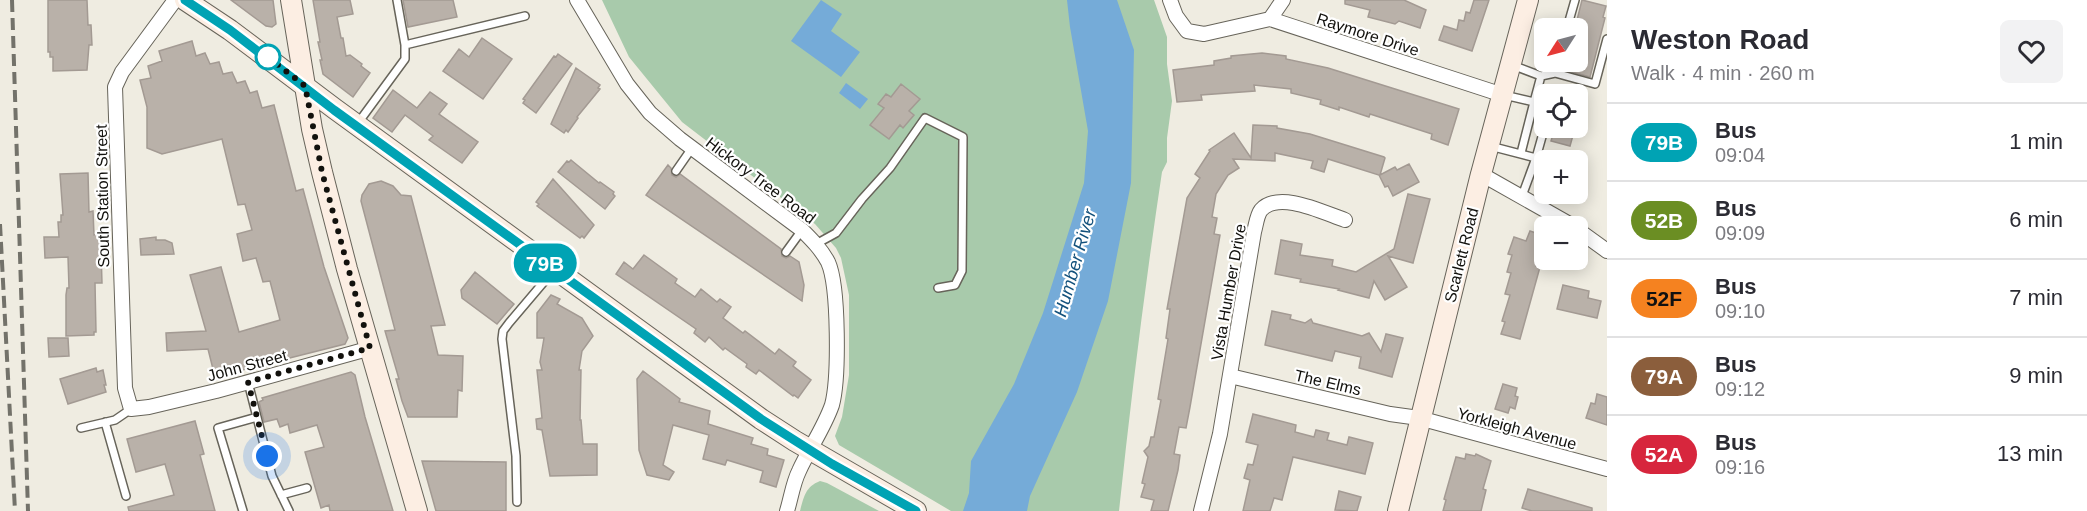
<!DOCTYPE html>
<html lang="en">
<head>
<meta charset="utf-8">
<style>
  :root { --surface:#fff; --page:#f2f2f3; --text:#2b2b33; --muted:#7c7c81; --line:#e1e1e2 }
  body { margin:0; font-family:Helvetica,sans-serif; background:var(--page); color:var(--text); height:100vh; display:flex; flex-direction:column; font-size:22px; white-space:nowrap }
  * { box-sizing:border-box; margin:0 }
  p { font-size:20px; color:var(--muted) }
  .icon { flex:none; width:33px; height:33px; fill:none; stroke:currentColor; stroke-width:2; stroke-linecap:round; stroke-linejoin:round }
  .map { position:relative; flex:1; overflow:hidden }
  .details { display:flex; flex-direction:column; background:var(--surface); width:480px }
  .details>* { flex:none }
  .badge { padding:0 12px; border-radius:20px; font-size:21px; line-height:39px }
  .needle { width:39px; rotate:234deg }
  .tools { position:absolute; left:1534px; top:18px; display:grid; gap:12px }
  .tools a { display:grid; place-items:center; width:54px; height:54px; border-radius:9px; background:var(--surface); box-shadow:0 3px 15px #0003; font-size:30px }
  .you { position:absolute; width:30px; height:30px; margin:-15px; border:4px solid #fff; border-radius:50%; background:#1a73e8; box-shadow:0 0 0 9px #1a73e833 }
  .map>.badge { position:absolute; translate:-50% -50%; box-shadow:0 0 0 3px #fff }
  .round { display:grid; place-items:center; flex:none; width:63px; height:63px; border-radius:9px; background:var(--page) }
  .headline { display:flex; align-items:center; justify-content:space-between; height:102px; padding:0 24px }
  h1 { font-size:28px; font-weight:800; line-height:45px }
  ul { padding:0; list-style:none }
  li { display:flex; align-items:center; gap:18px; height:78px; padding:0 24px; border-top:2px solid var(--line) }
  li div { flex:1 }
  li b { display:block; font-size:22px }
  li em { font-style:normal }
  li .badge { min-width:66px; font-weight:700; text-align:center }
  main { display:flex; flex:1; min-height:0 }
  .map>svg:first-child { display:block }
  .green { fill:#a8caab }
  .water { fill:#75abd8 }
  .building { fill:#b9b1a9; stroke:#a39a93; stroke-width:1.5 }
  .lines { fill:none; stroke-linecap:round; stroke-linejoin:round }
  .service-casing { stroke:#67645a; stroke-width:10 }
  .minor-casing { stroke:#67645a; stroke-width:16 }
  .secondary-casing { stroke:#67645a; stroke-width:22 }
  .service { stroke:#fff; stroke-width:7 }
  .minor { stroke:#fff; stroke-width:14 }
  .secondary { stroke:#fceee3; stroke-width:20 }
  .rail { stroke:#73726a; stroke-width:4; stroke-dasharray:12 6; stroke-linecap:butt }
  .line-casing { stroke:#fff; stroke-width:14 }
  .line { stroke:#00a3b4; stroke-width:9 }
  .walk { stroke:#12110d; stroke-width:6; stroke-dasharray:0 10.8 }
  .stop-dot { fill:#fff; stroke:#00a3b4; stroke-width:3 }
  .labels { text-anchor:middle; stroke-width:4.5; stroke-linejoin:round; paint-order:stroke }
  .street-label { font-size:16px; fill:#12110d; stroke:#fff }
  .water-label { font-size:18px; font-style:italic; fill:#13517c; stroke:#fff }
</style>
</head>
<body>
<main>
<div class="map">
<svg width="1607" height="511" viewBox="0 0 1607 511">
  <rect width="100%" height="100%" fill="#efece1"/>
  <path class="green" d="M602,0H1154L1167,37V64L1172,101L1167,138V162L1162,172C1145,285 1131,398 1119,511H951L839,445L835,436L842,417L849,375V295L841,258L836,248L815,224L682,122L629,57Z
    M820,481L827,483L879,511H800C804,497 805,487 820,481Z"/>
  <path class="water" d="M821,0L842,14L831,31L860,52L841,77L791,41Z
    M1067,0H1117L1134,50L1131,183L1108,301L1077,392L1030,496L1027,511H963L969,493L971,461L1014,384L1043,313L1084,183L1088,131L1070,27Z
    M846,83L868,99L860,109L839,93Z"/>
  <path class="building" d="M48,0H87L88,25H91L92,45H89L87,70L53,71V57H50V52H48Z
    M231,0H273L276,24L272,27L266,26Z
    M313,0H350L353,14L337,17L341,38H343L346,56L350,55L362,64L361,66L370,73L353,97L323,74L320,60H322L318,42H320Z
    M403,0H453L457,17L408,27Z
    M1345,0H1404L1426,10L1420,28L1399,21L1395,24L1368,17L1370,10L1345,4Z
    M1474,0H1489L1472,51L1439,40L1444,26L1457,30L1459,20L1464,21L1466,12L1470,13Z
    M1582,0L1606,6L1603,17L1605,18L1590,77L1564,70L1566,62H1578V28H1575Z
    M482,38L512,59L483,99L443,71L459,49L469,57Z
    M192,41L196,56L205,53L210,64L219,62L223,74L232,72L237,83L245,81L250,93L257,91L262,108L274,105L296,191L303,189L324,267L348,338L345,344L215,377L208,349L167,351L166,333L206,331L190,275L221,267L239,332L280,320L270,281L263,282L256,258L243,261L237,234L252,230L245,204L238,205L222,139L162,154L147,148V107L140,80L151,78L148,66L162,61L159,51Z
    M1262,53L1286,56V59L1328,68L1459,109L1448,145L1431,139L1432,134L1370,114L1369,117L1339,107V110L1320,104L1321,100L1291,93V89L1254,85L1255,91L1201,95L1202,100L1177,102L1173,70L1214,65V61L1231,58V56Z
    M558,54L572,64L536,113L523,103L525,100L523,99L554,56L556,57Z
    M576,68L600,85L598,88L600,89L577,117L578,118L568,132L566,130L564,133L551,124Z
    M901,84L920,99L909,111L914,115L903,128L900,125L889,139L870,125L884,108L878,104L886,94L891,97Z
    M393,90L417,108L430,92L447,104L439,114L478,142L462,163L429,140L433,136L405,115L392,132L373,118Z
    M1253,125L1277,126V128L1310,134L1384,157L1385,158L1380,175L1395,167L1397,170L1409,164L1419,182L1393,196L1388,186L1385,187L1379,175L1328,159L1324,172L1311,168L1313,161L1275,153V161L1233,159L1239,168L1228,175L1216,194L1212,217L1217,218L1214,234L1220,235L1190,407L1186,428L1179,427L1174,454L1180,455L1178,470L1168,511H1151L1154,500L1141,497L1145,484L1142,483L1148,457L1144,451L1149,446L1151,437H1154L1161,400L1158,399L1168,339L1166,338L1170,309H1167L1187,198L1200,178L1195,174L1210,151L1209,150L1234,133L1251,158Z
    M1555,128H1575L1570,146L1551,141Z
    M571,160L599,183L600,182L614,192L613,194L615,196L605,209L558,172L567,161L569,162Z
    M668,165L671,168L672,175L676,177L680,174L781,249L782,256L786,258L790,256L799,262L804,285L802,301L646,195Z
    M88,173L89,212L93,211L94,235L105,234L106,249L101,250L102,283H95L96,332H94V335L66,336V295L67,288H69L68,257L45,258L44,237H59L58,222H61V215H63L60,174Z
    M553,179L594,225L584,238L582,236L580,238L537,206L539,204L536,202Z
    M381,181L393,186L401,195L411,196L445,325L431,326L438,355L463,356L462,391L458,390L457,417H408L402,401L396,379H399L385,331L395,330L361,201L362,195L369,184Z
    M1408,194L1430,199L1413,263L1388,256L1407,287L1385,300L1374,281L1369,298L1338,290L1339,289L1300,282L1301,279L1275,274L1281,240L1302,244L1300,255L1333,260L1332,266L1356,272L1394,249Z
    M1530,231L1545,236V240L1536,266L1540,267L1520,339L1501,334L1505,322L1502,321L1510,295L1505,294L1511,273L1507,272L1512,255L1508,254L1514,237L1526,241Z
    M156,237V240H165L172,243L174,254L141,255L140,239Z
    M644,255L677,279L675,283L695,297L701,289L717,302L720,299L731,307L723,318L743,333L745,331L775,354L779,349L796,362L793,366L811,380L798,398L794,395L793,396L759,370L756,374L746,367L747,364L725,348L723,350L709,337L705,342L694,333L696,329L616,274L624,262L633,269Z
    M475,272L514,304L497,324L462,298L461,290Z
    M1563,285L1589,291L1588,298L1601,301L1597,318L1557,309Z
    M551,295L560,299L557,304L582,318L593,336L582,351L579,370H581L580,420H581L583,444H597V475L550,476L542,430L537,429L536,419L542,418L537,370H542L540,362L544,338H537V313Z
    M1272,311L1291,315L1290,319L1305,323L1311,319L1313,323L1355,334L1362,336L1369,333L1381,352L1386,334L1403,338L1392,377L1359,368L1361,357L1335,351L1332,361L1265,345Z
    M48,338H68L69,356L49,357Z
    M96,368L97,372L103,370L106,385H104L106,392L68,404L60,379Z
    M643,371L680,399L679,402L710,411L708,424L753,438L751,444L768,449L767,455L784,460L776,487L760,482L763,471L727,460L725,465L703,459L709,435L673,425L663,465L674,472L669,480L647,475L639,450L637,379Z
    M351,372L355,375L365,417L393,511H330L329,505L321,508L305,452L324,447L317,425L290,433L288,424L280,427L277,419L264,422L259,402L263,400L262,398Z
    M1503,384L1517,388L1515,396L1518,397L1515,409L1510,407L1508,413L1495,409Z
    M1597,394L1607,397V425L1586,418L1591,403L1595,404Z
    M1253,414L1296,425L1295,432L1314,437L1316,430L1329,433L1327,440L1347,445L1349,437L1373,443L1365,474L1293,457L1282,500L1274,498L1270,511H1243L1250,480L1244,478L1248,464L1253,465L1258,445L1246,442Z
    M195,421L204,454L200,455L215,511H129L128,507L174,495L165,464L136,472L127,439Z
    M1466,454L1475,456L1476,454L1491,461L1483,489L1486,490L1481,511H1443L1446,500L1444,499L1456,457L1465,459Z
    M422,461L506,462V511H436Z
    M1528,489L1592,508V511H1532L1522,508Z
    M1339,491L1361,497L1357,511L1335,510Z"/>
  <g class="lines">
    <defs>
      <path id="service" d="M397,0L405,45L525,16
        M1567,28L1575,0
        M1512,65L1541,76
        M1555,73L1558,62
        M1504,95L1534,102L1521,153
        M1545,106L1534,102L1541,76L1555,73L1595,84L1607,39
        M358,123L405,59V45
        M1490,146L1536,158L1522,196
        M1536,158L1545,126
        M676,171L692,148
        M816,244L836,233L862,199L890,168L925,118L963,137L962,271L955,285L938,288
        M786,252L802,230
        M248,382L272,476L289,511
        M105,422L126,496
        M81,428L115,420L131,409
        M281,495L307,488
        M517,502L516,456L502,339L503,331L509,323L554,270
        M243,511L218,428L257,417"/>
      <path id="minor" d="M175,0L122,72L115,87L125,388L131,409L149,407L216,391L371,348
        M577,0L627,84L650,113L680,139L802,230C812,240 821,249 828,262C839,286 839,379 832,405C824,428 809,449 799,471C793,483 791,498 787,511
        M1170,0L1176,16L1187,31L1204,34L1270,19L1503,95
        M1270,19L1283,0
        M1481,174L1573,226
        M1578,230L1607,251
        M1230,376L1390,414L1419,418L1607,469
        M1201,511L1220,434L1254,232C1256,225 1257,215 1261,210C1279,190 1324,213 1345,220"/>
      <path id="secondary" d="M185,0L230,30L335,109L761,419L795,441L916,511
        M291,0L312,129L322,172L347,269L417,511
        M1398,511L1481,174L1528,0"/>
    </defs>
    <use href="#service" class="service-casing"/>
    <use href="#minor" class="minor-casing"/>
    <use href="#secondary" class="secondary-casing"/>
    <use href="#service" class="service"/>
    <use href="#minor" class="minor"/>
    <use href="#secondary" class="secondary"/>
    <path class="rail" d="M12,0L28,511
      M0,224L15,511"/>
  </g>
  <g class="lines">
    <defs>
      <path id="line" d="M185,0L230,30L334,110L761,419L832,464L916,511"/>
    </defs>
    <use href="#line" class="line-casing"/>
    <use href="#line" class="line"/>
    <path class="walk" d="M267,456L248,382L370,348L322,172L305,86L268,57"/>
  </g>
  <circle class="stop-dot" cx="268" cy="57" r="12"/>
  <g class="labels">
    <g class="street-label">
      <text transform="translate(1368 34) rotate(18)" y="6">Raymore Drive</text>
      <text transform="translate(761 180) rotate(37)" y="6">Hickory Tree Road</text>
      <text transform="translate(102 196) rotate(-91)" y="6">South Station Street</text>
      <text transform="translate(1461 255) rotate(-76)" y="6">Scarlett Road</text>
      <text transform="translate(1228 292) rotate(-80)" y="6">Vista Humber Drive</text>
      <text transform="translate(247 365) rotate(-15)" y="6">John Street</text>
      <text transform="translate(1328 382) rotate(13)" y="6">The Elms</text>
      <text transform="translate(1517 428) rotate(15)" y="6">Yorkleigh Avenue</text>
    </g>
    <g class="water-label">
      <text transform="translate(1075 263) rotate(-74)" y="6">Humber River</text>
    </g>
  </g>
</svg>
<div class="tools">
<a><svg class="needle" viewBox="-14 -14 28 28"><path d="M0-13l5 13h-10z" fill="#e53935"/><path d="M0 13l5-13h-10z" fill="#7c7c81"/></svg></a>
<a><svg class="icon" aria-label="locate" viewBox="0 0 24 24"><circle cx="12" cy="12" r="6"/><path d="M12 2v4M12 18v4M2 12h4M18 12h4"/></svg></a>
<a>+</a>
<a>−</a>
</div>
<div class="you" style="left:267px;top:456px"></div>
<b class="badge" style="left:545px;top:263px;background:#00a3b4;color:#fff">79B</b>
</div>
<section class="details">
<div class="headline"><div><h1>Weston Road</h1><p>Walk · 4 min · 260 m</p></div><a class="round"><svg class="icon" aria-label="heart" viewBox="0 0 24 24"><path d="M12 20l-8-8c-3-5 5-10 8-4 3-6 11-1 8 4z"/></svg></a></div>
<ul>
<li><span class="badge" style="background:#00a3b4;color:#fff">79B</span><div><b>Bus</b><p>09:04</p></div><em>1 min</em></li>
<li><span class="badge" style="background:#6b8e23;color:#fff">52B</span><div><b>Bus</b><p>09:09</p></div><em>6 min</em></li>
<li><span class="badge" style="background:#f58220;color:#111">52F</span><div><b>Bus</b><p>09:10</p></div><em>7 min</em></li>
<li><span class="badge" style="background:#8b5e3c;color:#fff">79A</span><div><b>Bus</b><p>09:12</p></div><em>9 min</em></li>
<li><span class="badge" style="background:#d7263d;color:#fff">52A</span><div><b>Bus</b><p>09:16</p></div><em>13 min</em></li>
</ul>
</section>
</main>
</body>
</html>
